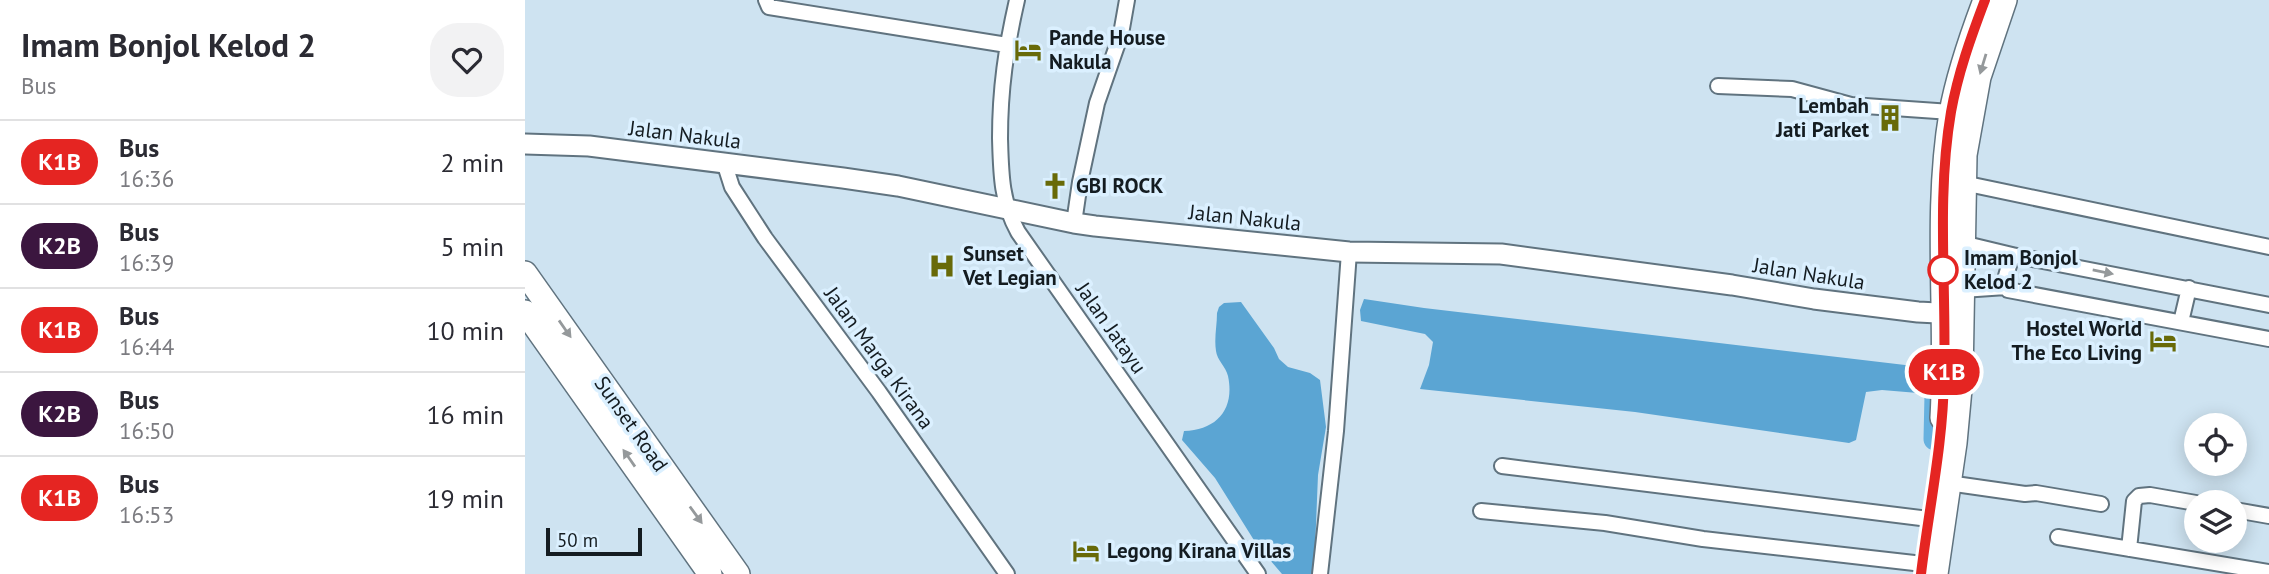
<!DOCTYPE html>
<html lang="en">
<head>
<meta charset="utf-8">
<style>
  :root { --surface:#fff; --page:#f2f2f3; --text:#2b2b33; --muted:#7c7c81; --line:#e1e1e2 }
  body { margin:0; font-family:"PT Sans",sans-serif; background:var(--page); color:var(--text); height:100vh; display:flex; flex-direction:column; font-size:26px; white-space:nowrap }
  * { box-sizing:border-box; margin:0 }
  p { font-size:23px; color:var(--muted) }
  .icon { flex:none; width:38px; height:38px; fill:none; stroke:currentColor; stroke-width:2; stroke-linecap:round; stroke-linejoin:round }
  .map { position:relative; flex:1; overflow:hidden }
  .drawer { display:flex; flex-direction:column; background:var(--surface); width:525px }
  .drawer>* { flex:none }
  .badge { padding:0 14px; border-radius:23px; font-size:24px; line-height:46px }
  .fabs { position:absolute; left:1659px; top:413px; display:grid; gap:14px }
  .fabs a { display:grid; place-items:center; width:63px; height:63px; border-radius:50%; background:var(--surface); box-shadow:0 4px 18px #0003; font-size:35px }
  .scale { position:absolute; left:21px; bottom:18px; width:96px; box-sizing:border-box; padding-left:7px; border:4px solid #141c21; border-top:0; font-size:19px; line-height:24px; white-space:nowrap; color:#141c21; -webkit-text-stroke:5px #dbf0ff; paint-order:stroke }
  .map>.badge { position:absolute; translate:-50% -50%; box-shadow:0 0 0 4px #fff }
  .round { display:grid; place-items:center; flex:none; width:74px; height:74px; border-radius:28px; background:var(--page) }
  .head { display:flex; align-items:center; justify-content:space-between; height:119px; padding:0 21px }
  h1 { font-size:33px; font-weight:800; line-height:52px }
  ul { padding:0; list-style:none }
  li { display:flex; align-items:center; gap:21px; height:84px; padding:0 21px; border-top:2px solid var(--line) }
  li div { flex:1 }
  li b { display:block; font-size:26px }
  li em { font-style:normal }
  li .badge { min-width:77px; font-weight:700; text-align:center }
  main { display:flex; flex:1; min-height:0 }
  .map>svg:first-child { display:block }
  .forest { fill:#5ba5d3 }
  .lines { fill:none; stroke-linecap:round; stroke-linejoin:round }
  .river { stroke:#67b1df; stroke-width:23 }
  .minor-casing { stroke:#60737f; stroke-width:18 }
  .secondary-casing { stroke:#60737f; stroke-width:23 }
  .trunk-casing { stroke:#60737f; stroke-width:26 }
  .minor { stroke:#fff; stroke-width:14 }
  .secondary { stroke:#fff; stroke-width:19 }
  .trunk { stroke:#fff; stroke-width:23 }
  .oneway { fill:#95999b }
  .line-casing { stroke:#fff; stroke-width:16 }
  .line { stroke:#e52522; stroke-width:10 }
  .stop-dot { fill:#fff; stroke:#e52522; stroke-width:3.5 }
  .labels { text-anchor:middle; stroke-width:7; stroke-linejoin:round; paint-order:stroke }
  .poi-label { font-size:21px; font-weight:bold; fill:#141c21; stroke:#dbf0ff; text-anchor:start }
  .street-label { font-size:21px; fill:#141c21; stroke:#dbf0ff }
  .stop-label { font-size:21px; font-weight:bold; fill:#141c21; stroke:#dbf0ff; text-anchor:start }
</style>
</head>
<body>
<main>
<section class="drawer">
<div class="head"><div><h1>Imam Bonjol Kelod 2</h1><p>Bus</p></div><a class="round"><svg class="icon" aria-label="heart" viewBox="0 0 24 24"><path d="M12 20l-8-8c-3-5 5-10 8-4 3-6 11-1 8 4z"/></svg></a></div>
<ul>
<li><span class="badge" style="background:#e52522;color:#fff">K1B</span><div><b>Bus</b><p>16:36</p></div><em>2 min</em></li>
<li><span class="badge" style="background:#3b163f;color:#fff">K2B</span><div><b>Bus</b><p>16:39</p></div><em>5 min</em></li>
<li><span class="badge" style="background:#e52522;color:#fff">K1B</span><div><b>Bus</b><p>16:44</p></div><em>10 min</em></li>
<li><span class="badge" style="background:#3b163f;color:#fff">K2B</span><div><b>Bus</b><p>16:50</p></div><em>16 min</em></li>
<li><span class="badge" style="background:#e52522;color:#fff">K1B</span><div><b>Bus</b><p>16:53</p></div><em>19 min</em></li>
</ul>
</section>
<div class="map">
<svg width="1744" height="574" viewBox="0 0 1744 574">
  <rect width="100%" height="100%" fill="#cee3f1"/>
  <path class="forest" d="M839,299L899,308L1397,367L1393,393L1357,390L1341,392L1331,440L1324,443L1110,412L895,389L904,365L908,342L900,334L836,321L835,310Z
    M716,302L749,348L754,359L763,367L785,373L795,380L801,427L793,475L789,574H757L732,545L690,478L657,440L659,431C692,430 710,409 703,376C701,367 692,360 691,351C689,338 692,326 692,313L694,307L699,303Z"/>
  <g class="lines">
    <path class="river" d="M1410,439L1411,395"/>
    <defs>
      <path id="minor" d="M241,0L244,7L482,45
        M492,0C481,48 475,89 475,138C476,173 476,201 493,232L733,574
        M1193,86L1267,89L1326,105L1426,112
        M199,162L207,187L240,238L354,392L482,574
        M1438,183L1744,247
        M549,223L555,182L572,103L596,34L602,0
        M1437,243L1487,255L1744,305
        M1481,287L1479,283L1487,255
        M1437,290L1481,287L1483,290L1744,339
        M1656,322L1664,288
        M977,466L1404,519
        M1423,483L1500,494L1511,493L1576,504
        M1710,510L1744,516
        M956,511L1080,523L1178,539L1398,564
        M1533,537L1744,572
        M1604,549L1609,501L1614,496L1625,495L1671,503
        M795,574L811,431L824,252"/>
      <path id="secondary" d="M0,144L64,146L318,178L373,186L549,223L570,226L824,252L976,254L1207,285L1289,299L1393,312L1432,314"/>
      <path id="trunk" d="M0,273L213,574
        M0,312L185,574
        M1417,418C1423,317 1409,214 1426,113C1433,74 1446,37 1460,0
        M1411,574L1430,443L1436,378L1440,155L1454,77L1480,0"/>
    </defs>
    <use href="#minor" class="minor-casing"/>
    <use href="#secondary" class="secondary-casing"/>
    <use href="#trunk" class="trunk-casing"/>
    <use href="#minor" class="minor"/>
    <use href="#secondary" class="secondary"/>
    <use href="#trunk" class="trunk"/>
  </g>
  <defs><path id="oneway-solid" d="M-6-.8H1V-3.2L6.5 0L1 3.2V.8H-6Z" transform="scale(1.75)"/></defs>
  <g class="oneway">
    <use href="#oneway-solid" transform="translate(1458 64) rotate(107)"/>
    <use href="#oneway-solid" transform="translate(1578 272) rotate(11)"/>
    <use href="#oneway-solid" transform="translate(40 329) rotate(55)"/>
    <use href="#oneway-solid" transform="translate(104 458) rotate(-125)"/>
    <use href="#oneway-solid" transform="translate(171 515) rotate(54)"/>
  </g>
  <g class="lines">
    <defs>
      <path id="line" d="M1396,574C1404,508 1418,444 1419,378C1422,289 1411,200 1426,112C1433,73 1446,37 1460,0"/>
    </defs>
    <use href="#line" class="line-casing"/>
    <use href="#line" class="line"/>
  </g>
  <defs>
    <symbol id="hotel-bare" viewBox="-9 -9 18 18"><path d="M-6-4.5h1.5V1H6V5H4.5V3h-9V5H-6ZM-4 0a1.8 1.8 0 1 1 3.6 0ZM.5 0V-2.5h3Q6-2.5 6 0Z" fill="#686a09" stroke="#dbf0ff" stroke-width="2.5" paint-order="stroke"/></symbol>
    <symbol id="building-bare" viewBox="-9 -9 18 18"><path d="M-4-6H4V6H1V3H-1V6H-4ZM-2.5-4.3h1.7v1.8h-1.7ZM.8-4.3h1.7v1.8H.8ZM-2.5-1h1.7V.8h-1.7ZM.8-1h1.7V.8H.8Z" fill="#686a09" stroke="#dbf0ff" stroke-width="2.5" paint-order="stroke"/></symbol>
    <symbol id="church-bare" viewBox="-9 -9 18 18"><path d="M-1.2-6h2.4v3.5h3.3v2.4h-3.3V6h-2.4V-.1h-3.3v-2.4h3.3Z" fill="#686a09" stroke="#dbf0ff" stroke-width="2.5" paint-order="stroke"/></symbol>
    <symbol id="hospital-bare" viewBox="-9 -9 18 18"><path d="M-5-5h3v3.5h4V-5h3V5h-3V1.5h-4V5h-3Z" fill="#686a09" stroke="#dbf0ff" stroke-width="2.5" paint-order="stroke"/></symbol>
  </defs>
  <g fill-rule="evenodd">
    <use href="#hotel-bare" x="484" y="31" width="38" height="38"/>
    <use href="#building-bare" x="1346" y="99" width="38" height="38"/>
    <use href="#church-bare" x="511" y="167" width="38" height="38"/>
    <use href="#hospital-bare" x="398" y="247" width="38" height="38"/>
    <use href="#hotel-bare" x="1619" y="322" width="38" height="38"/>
    <use href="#hotel-bare" x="542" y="532" width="38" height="38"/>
  </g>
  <circle class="stop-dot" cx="1418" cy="270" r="14"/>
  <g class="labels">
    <g class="poi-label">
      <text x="524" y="45">Pande House<tspan x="524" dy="24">Nakula</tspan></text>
      <text x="1344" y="113" text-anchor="end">Lembah<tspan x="1344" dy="24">Jati Parket</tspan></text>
      <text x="551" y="193">GBI ROCK</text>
      <text x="438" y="261">Sunset<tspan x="438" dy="24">Vet Legian</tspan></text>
      <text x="1617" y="336" text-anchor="end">Hostel World<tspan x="1617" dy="24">The Eco Living</tspan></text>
      <text x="582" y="558">Legong Kirana Villas</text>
    </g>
    <g class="street-label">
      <text transform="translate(160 135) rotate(7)" y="7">Jalan Nakula</text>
      <text transform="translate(720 218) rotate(6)" y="7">Jalan Nakula</text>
      <text transform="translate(1284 274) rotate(9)" y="7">Jalan Nakula</text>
      <text transform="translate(586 328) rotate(55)" y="7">Jalan Jatayu</text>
      <text transform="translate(354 358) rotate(54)" y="7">Jalan Marga Kirana</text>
      <text transform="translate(106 424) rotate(55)" y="7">Sunset Road</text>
    </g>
    <g class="stop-label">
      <text x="1439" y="265">Imam Bonjol<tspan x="1439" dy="24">Kelod 2</tspan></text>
    </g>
  </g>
</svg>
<div class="fabs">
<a><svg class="icon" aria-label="locate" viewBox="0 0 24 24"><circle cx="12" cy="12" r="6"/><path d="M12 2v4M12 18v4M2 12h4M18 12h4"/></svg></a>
<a><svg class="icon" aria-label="layers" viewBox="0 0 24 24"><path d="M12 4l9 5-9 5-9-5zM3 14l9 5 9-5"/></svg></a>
</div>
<div class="scale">50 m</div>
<b class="badge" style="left:1419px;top:372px;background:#e52522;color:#fff">K1B</b>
</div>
</main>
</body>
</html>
